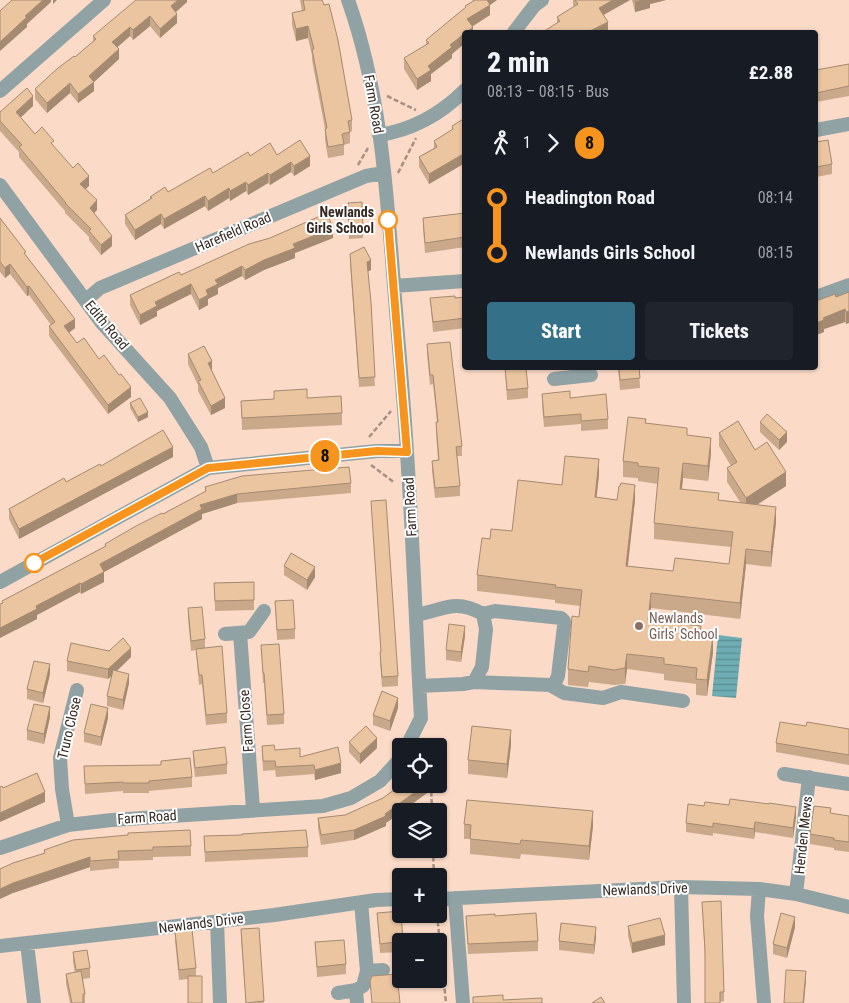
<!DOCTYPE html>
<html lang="en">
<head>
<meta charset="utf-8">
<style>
  :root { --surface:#171b24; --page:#20242c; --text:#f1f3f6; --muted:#9ea1a6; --accent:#347188 }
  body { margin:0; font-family:"Roboto Condensed",sans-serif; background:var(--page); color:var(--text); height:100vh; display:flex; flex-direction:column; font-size:19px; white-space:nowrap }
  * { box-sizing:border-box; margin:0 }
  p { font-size:16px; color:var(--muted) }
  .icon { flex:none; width:28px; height:28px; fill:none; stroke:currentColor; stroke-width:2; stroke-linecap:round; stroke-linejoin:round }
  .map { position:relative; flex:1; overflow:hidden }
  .drawer { position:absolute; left:462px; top:30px; width:356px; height:340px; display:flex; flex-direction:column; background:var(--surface); border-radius:5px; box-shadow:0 1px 4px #0004 }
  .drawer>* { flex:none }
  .badge { padding:0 10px; border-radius:16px; font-size:18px; line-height:32px }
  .controls { position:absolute; left:392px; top:738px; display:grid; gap:10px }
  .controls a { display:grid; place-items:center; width:55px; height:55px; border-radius:5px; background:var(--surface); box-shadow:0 1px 4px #0004; font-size:25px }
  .map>.badge { position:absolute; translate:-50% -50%; box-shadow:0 0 0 2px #fff }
  .legs { display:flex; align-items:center; gap:8px; height:55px; padding:0 25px; font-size:16px }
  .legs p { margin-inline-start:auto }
  .summary { display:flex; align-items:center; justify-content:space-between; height:85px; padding:0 25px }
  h1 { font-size:28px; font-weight:800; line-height:38px }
  .primary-button { display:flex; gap:10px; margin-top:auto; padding:10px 25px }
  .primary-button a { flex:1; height:58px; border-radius:5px; background:var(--accent); color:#fff; font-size:20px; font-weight:800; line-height:58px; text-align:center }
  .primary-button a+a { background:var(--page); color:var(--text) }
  ul { padding:0 25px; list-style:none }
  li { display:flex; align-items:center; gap:18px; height:55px; font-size:19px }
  li i { display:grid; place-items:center; width:8px; height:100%; margin:0 6px; background:currentColor }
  li i::after { content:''; width:12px; height:12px; margin:-6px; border:4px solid; border-radius:50%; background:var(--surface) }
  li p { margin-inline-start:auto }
  li:first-child i { background:linear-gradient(#0000 50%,currentColor 0) }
  li:last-child i { background:linear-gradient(currentColor 50%,#0000 0) }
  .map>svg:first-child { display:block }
  .water { fill:url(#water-rules) }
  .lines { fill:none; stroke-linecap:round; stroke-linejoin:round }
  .path { stroke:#a89083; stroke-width:2.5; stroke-dasharray:5 2.5; stroke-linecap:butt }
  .minor { stroke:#91a2a4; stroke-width:14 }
  .wall { fill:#caa98a }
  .shaded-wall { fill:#a48a70 }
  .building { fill:#ebc5a0; stroke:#a48a70 }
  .line-1-casing { stroke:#fff; stroke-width:11 }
  .line-1 { stroke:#f7941d; stroke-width:8 }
  .stop-1-dot { fill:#fff; stroke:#f7941d; stroke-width:2.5 }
  .education-dot { fill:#8d6e63; stroke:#fff; stroke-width:2 }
  .labels { text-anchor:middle; stroke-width:4; stroke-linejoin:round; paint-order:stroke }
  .street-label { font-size:14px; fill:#342821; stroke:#fff }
  .stop-label { font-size:14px; font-weight:bold; fill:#342821; stroke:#fff; text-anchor:end }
  .education-label { font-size:14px; fill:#785e54; stroke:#fff; text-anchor:start }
</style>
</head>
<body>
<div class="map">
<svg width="849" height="1003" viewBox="0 0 849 1003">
  <defs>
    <pattern id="water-rules" width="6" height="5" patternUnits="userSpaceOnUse" patternTransform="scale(1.25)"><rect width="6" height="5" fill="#6eadb3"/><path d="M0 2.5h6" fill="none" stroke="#5b8d91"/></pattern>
  </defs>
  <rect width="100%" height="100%" fill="#fbdac8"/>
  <path class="water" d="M718,635L742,638L736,698L712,696Z"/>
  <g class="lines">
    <path class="path" d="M387,96L416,110
      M358,165L368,148
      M398,173L416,138
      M369,437L391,411
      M371,465L395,483
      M431,784L432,811
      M433,849L434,876
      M437,914L446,1003"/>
    <path class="minor" d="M348,0C382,95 387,198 395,298C399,350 404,401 407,453C413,541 416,629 421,718L407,746
      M514,32L534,6L542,0
      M0,91L104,0
      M816,130L849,124
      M379,135C412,130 442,113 465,90
      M0,185L102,323L170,398L201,447L208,468
      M394,286L465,281
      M816,297L849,285
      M86,300L100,288L366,176L384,173
      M554,379L591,375
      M0,582L208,468L377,451H407
      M416,615C444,610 454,598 483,614L486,629L482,667L474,682L463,684L419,686
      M240,633L253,809
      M225,634L249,632L264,611
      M474,682L550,685L555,683L558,676L564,626V621L561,618L495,611L483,614
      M550,685L564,693L603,698L621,692L683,701
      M784,774L849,784
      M68,825L62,789L60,758L77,690
      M0,848L68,825L112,820L323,806L351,798L380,781L401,758
      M681,887L684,1003
      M759,889L757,916L764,1003
      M796,894L809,777
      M455,898L463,1003
      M439,899L681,887L759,889L796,894L849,907
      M217,921L220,1003
      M27,943L34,1003
      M0,946L274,915L376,900L401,899
      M367,971L383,970
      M356,990L357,1003
      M338,993L356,990L363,986L367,971L361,902"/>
  </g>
  <path class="wall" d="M187,0V2L176,12L177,23L160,38L150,26L133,40L130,36L117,47L119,59L94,82V91L78,103L70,93L47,113L35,99V89L93,42V36Z
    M300,0H322L352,120V131L350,132V143L344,145V155L328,158L325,140V129L312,60V55L308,38L296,41L292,25V13L302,11Z
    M472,0H497L490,5V15L472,26L473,32H465V43L452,54V58L431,74V81L417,90L404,69V58L426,45V40L465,8V6L473,1Z
    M573,0H630L604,15L608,32L557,23V17L574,7L573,5Z
    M632,0H666L650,4V8L635,12Z
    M849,64V96L816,102V70Z
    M33,106L20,117L35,134L54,147L89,186L85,189L97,210L94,213L112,246L101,255L89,240V237L65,213V211L19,157V152L0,131V112Z
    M465,118V163L429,184L419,167V157L434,148V141L452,130V126Z
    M816,142L832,164V174L816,177Z
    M277,155L310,166L294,176L291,172L270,185L268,183L248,195L246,191L230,201L229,198L208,211L205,206L164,229L161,224L135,240L125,224V215L150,199V197L168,192L213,173L250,156Z
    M348,203L363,228V238L349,239Z
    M465,213V247L425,253L423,228V218Z
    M0,218L26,255L75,328L69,333L77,343L99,359L131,397L108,414L49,336V326L51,325L29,295L27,296L10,274L5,278L0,272Z
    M333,238L295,253V258L264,270L245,280L242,276L218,288V294L208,299V305L199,310L191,294L157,311V316L140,325L130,305V295L181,275Z
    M350,254L371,270L368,271L375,386L359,387L350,264Z
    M849,292L846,324L845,322L824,329V332L816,335L836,297Z
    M465,297V328L433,332L430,298Z
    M427,344L462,446V456H457L460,486V496L435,498L432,471V461L438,460L436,432V422H437L433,384L430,385L427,354Z
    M188,354L212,371L225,408L211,415L198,391V385L188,364Z
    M505,368L528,388V398L507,400Z
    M618,368H639L640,388L620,390Z
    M274,391L307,398L342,413V425L242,430L241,401L274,399Z
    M542,394L570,398L608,419V429L581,431V424L544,427L542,404Z
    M130,403L148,417L138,422L130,408Z
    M760,422L787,442L779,450L760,432Z
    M646,423L687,435L711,453L708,481L683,478L682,489L719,500L740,502L727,482V468L731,466L719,446V433L755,450L786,486L757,504L776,522L771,567L746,564L740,619L651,608L650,620L701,635L713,652L707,696L696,695V684L664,680V674L627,669L625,684L614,685L589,682L588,687L568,685V669L579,617L580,606L555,603V600L477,591V575L490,539L512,531L562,485L599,475L596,497L617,500H635L628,566L673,571L729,564L731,547L654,539V523L658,484L638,481V478L623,477V461Z
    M173,457L19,539L9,519V509L101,466Z
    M351,483V493L237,503L202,514V519L104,572V582L81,594L80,592L37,615V619L16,630L2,603V601L105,547V544L205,492V487Z
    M371,501L398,676V686L382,687L380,661L381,652Z
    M284,566L315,577L307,590L284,575Z
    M254,582V610L215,611L214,583Z
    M275,601L295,629V639L277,640Z
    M188,608L205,639V648L227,713V723L206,725L202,684L199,685L196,650L191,651L188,618Z
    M465,636L461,662L446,660V650Z
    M261,645L284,714V724L267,725L264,683H263Z
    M131,657L117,671L129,683L123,710L107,706V696L112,676L108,679L67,671V661Z
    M50,674L43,703L27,699V689Z
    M398,708L390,731L373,725V715Z
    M50,717L44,744L27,740V730Z
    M108,718L101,746L84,742V733Z
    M806,726L849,729V765L776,752V743Z
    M349,742L377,748L360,764L349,752Z
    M511,745L507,778L468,774V760Z
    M262,746L300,757L341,773L315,780L314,774L276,777L275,770L263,771Z
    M193,751L227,764V774L195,777L193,760Z
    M84,766L192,777V787L149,791V793H123V791L85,794Z
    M427,784V793L386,823V826L354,840L321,845L318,828V818L345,815Z
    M704,806L796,817L793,838L755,832L754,839L713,833V836L686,832V823Z
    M849,816V852L834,850V848L810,844V834Z
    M464,824L593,826L589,860L521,854L520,859L470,854V839H464Z
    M204,836L308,847V857L205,862Z
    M191,846V856L153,857V860L119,861V868L90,871V867L13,893L44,853V850Z
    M702,902L724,992V1001L720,1002L705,960Z
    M377,913L401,941V952L380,953Z
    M466,916H495L538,941V951L468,954Z
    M628,926L665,945L632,953L628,936Z
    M795,927L787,958L773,954V944Z
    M259,928L264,1003H246L241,939V929Z
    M175,931L196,968V976L188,979L179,980L175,941Z
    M596,937L594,954L559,950V941Z
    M315,942L346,964V974L317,977Z
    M73,952L90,968V978L83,979L85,994V1003H70L66,984V974L75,973L73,962Z"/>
  <path class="shaded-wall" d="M43,0H51V2L27,24V27L0,51V42L25,16Z
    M53,0H57L53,4Z
    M178,0H187V2L171,16V6Z
    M485,0H497L490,5V15L467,30V19Z
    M613,0H630L599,17V8Z
    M643,0H666L650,4V8L635,12V2Z
    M177,14V23L160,38V29Z
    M150,16V26L133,40V30Z
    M608,22V32H588Z
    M308,26V38L296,41V29Z
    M130,27V36L112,52V42Z
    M473,27V32H465Z
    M465,33V43L452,54V58L431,74V81L417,90V79L428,66L450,45Z
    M119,49V59L94,82V91L78,103V94L89,76Z
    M70,83V93L47,113V103Z
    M33,96V106L16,122V112Z
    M465,153V163L429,184V174Z
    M310,156V166L294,176V166Z
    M291,162V172L270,185V175Z
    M268,173V183L248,195V185Z
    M89,176V186L80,194V184Z
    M246,182V191L230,201V191Z
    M229,188V198L208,211V201Z
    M205,196V206L164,229V219Z
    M97,200V210L90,217V208Z
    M161,214V224L135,240V230Z
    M333,228V238L295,253V258L264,270L245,280V270L293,244Z
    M112,236V246L101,255V245Z
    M371,260V270L367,272V262Z
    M10,264V274L5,278V268Z
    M242,266V276L218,288V294L208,299V305L199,310V300L206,290L215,280Z
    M191,284V294L157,311V316L140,325V315L155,302Z
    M29,286V295L27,296V287Z
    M845,309V322L824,329V332L816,335V323L823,318Z
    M849,311V323L846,324V312Z
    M75,319V328L64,336V326Z
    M212,361V371L208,363Z
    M131,387V397L108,414V405Z
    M225,398V408L211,415V406Z
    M148,412V417L138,422V417Z
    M787,432V442L779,450V440Z
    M711,438V453L708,481V466Z
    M173,447V457L19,539V529Z
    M599,459V475L595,513V497Z
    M683,463V478L680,504V489Z
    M786,472V486L746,512V498Z
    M635,485V500L626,581V566Z
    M237,494V503L202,514V519L104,572V582L81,594V584L100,564L200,505Z
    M776,507V522L771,567V552Z
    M746,549V564L740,619V603Z
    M315,567V577L307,590V580Z
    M80,583V592L37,615V619L0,638V628L36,606Z
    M651,593V608L648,636V620Z
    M465,626V636L461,662V652Z
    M713,636V652L707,696V680Z
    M131,648V657L108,679V669Z
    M627,654V669L625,684V668Z
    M50,664V674L43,703V693Z
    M129,674V683L123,710V700Z
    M398,698V708L390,731V721Z
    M50,707V717L44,744V734Z
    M108,708V718L101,746V737Z
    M511,730V745L507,778V764Z
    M377,738V748L360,764V754Z
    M341,763V773L315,780V770Z
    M426,784H427V793L386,823V826L354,840V830L385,814Z
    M45,792V802L0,822V813Z
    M796,807V817L793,838V828Z
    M593,811V826L589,860V846Z
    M755,822V832L754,839V829Z
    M90,857V867L13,893L0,899V889L13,883Z
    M795,917V927L787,958V948Z
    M596,927V937L594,954V945Z
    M665,935V945L632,953V943Z
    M806,971V981L804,1003H803Z"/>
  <path class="building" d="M12,0H43L25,16L27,17L0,42V11Z
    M136,0H178L171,6L177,14L160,29L150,16L133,30L130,27L112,42L119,49L89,76L94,82L78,94L70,83L47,103L35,89L58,68L74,56L75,57L96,39L93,36Z
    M303,0H322L324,5L329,4L338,40L352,120L348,121L350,132L342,134L344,144L328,147L325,129L327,128L312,49H314L308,26L296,29L292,13L305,10Z
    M475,0H487L490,5L467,19L473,27L450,45L452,47L428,66L431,70L417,79L404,58L429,43L426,40L466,7L465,6Z
    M575,0H613L599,8L608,22L588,32H543L560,21L557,17L578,4Z
    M635,0H643L635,2Z
    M849,64V86L816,93V70Z
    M27,88L33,96L16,112L35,134L42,127L54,141L51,143L73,168L78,163L89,176L80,184L97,200L90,208L112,236L101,245L89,231L91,229L65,203H66L19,147L22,145L0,121V112Z
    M465,118V153L429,174L419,157L437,147L434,141L453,129L452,126Z
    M300,140L310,156L294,166L291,162L270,175L268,173L248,185L246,182L230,191L229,188L208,201L205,196L164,219L161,214L135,230L125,215L152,198L150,197L165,187L168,192L210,168L213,173L248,152L250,156L270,143L277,155Z
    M828,140L832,164L816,167V142Z
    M362,202L363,228L349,229L348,203Z
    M327,213L333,228L293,244L295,248L264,260L245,270L242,266L215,280L218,284L206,290L208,295L199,300L191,284L155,302L157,306L140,315L130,295L179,272L181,275L249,244L270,238Z
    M465,213V237L425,243L423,218Z
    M0,218L26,252L24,253L75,319L64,326L77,343L84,338L99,359L104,355L119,375L121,374L131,387L108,405L49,326L55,322L29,286L27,287L10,264L5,268L0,262Z
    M364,247L371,260L367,262L371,302L375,377L359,378L350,254Z
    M849,292V311L846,312L845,309L823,318L824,320L816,323V301L835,294L836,297Z
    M455,296V298L465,297V318L433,322L430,298Z
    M450,342L462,446L456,447L460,486L435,488L432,461L439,460L436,422H438L433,375H430L427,344Z
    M204,346L212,361L208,363L225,398L211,406L198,381L201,380L188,354Z
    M505,368H526L528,388L507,390Z
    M619,368H639L640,378L620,380Z
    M307,389V398L341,396L342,413L242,418L241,401L274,399V391Z
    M570,391V398L606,394L608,419L581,421V414L544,417L542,394Z
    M140,398L148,412L138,417L130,403Z
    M767,414L787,432L779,440L760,422Z
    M628,417L646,419L645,423L687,428V435L711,438L708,466L683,463L680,489L719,493L718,500L776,507L771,552L746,549L740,603L651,593L648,620L701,626L700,635L713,636L707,680L696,679L697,668L664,664V658L627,654L625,668L614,670L589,666L588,672L568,669L572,616L579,617L582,590L555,587L556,585L477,575L482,538L490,539L491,529L512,531L518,480L562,485L565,456L599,459L595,497L617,500L619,486H620L621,483L635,485L626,566L673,571L675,558L729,564L733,532L654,523L659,468L638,466V463L623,461Z
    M738,421L755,450L767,442L786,472L746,498L727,468L737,462L719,433Z
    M163,430L173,447L19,529L9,509L64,478L66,482L100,464L101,466Z
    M349,467L351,483L237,494L200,505L202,509L100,564L104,572L81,584L80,583L36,606L37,609L0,628V604L3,603L2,601L106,546L105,544L136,526L162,513L163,514L206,491L205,487L242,476Z
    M386,500L398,676L382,677L380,652H381L371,501Z
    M291,553L315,567L307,580L284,566Z
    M254,582V600L215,601L214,583Z
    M293,600L295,629L277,630L275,601Z
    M202,607L205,639L191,641L188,608Z
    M449,624L465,626L461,652L446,650Z
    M123,638L131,648L108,669L67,661L71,643L109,651Z
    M279,644L284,714L267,715L264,673H263L261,645Z
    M222,646L227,713L206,715L202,675H199L196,649Z
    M34,661L50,664L43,693L27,689Z
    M113,670L129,674L123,700L107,696Z
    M382,691L398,698L390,721L373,715Z
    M34,704L50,707L44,734L27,730Z
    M91,704L108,708L101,737L84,733Z
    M780,722L806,726L807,722L849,729V755L776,743Z
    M366,726L377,738L360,754L349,742Z
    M472,726L511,730L507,764L468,760Z
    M274,745L275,750L300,748V757L338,747L341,763L315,770L314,765L276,767L275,761H263L262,746Z
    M225,747L227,764L195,768L193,751Z
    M190,758L192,777L149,781V783H123V782L85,784L84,766L161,765V761Z
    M37,773L45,792L0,813V787L2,786L3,788Z
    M402,784H426L385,814L386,816L354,830L321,835L318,818L345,815L383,798Z
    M730,799L769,804V803L796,807L793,828L755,822L754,829L713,823V827L686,823L688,804L704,806L705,802L729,805Z
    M467,800L593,811L589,846L521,840L520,844L470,839L471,825L464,824Z
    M814,806L831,808L830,813L849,816V842L834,840V838L810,834Z
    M190,830L191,846L153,847V850L118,851L119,859L90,861V857L13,883L0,889V869L13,863L45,853L44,850L73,840L128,835V833Z
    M306,830L308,847L205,852L204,836L242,835V834Z
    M721,901L724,992H720V1003H705V950L702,902Z
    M401,911L403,941L380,944L377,913Z
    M536,913L538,941L468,944L466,916L495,914V916Z
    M781,913L795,917L787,948L773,944Z
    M660,918L665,935L632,943L628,926Z
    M561,923L596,927L594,945L559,941Z
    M259,928L264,1001L246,1003L241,929Z
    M192,929L196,968L179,970L175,931Z
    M344,940L346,964L317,967L315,942Z
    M87,950L90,968L76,970L73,952Z
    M786,970L806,971L803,1003H784Z
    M81,971L85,994H83V1003H72L66,974Z
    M397,974L400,1003H372L370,981L372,976Z
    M188,976H202V1003H188Z
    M503,995V1000L542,998V1003H473V997Z
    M601,997L605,1003H592Z"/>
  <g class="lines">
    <defs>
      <path id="line-1" d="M34,563L208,468L377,451L407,452L388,220"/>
    </defs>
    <use href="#line-1" class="line-1-casing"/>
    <use href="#line-1" class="line-1"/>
  </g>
  <g class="stop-1-dot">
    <circle cx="388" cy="220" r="9"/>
    <circle cx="34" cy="563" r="9"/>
  </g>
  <circle class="education-dot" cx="639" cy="626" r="5"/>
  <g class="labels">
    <g class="street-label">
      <text transform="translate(374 104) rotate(80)" y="5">Farm Road</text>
      <text transform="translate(233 232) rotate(-23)" y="5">Harefield Road</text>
      <text transform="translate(107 325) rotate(50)" y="5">Edith Road</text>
      <text transform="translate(410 507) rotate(-93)" y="5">Farm Road</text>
      <text transform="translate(246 721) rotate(-94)" y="5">Farm Close</text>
      <text transform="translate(69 728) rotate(-77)" y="5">Truro Close</text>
      <text transform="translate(147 817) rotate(-4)" y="5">Farm Road</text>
      <text transform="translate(803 835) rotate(-84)" y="5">Henden Mews</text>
      <text transform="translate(645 889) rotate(-2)" y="5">Newlands Drive</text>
      <text transform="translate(201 923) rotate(-7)" y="5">Newlands Drive</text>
    </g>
    <g class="stop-label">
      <text x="374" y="217">Newlands<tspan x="374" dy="16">Girls School</tspan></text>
    </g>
    <g class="education-label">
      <text x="649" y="623">Newlands<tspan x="649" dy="16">Girls' School</tspan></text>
    </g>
  </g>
</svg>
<div class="controls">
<a><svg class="icon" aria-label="locate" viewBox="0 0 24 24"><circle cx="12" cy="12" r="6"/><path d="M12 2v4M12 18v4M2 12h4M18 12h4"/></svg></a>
<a><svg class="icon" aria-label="layers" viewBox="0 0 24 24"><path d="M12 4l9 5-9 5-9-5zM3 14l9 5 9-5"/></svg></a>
<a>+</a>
<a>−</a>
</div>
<b class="badge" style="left:325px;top:456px;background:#f7941d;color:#111">8</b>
<section class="drawer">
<div class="summary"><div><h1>2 min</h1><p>08:13 – 08:15 · Bus</p></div><b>£2.88</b></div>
<div class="legs"><svg class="icon" aria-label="walk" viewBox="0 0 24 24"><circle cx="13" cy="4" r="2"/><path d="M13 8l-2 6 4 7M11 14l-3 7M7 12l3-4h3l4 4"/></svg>1<svg class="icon" aria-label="forward" viewBox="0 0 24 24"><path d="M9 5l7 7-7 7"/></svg><b class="badge" style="background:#f7941d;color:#111">8</b></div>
<ul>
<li><i style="color:#f7941d"></i><b>Headington Road</b><p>08:14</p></li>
<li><i style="color:#f7941d"></i><b>Newlands Girls School</b><p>08:15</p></li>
</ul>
<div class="primary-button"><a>Start</a><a>Tickets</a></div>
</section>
</div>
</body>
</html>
